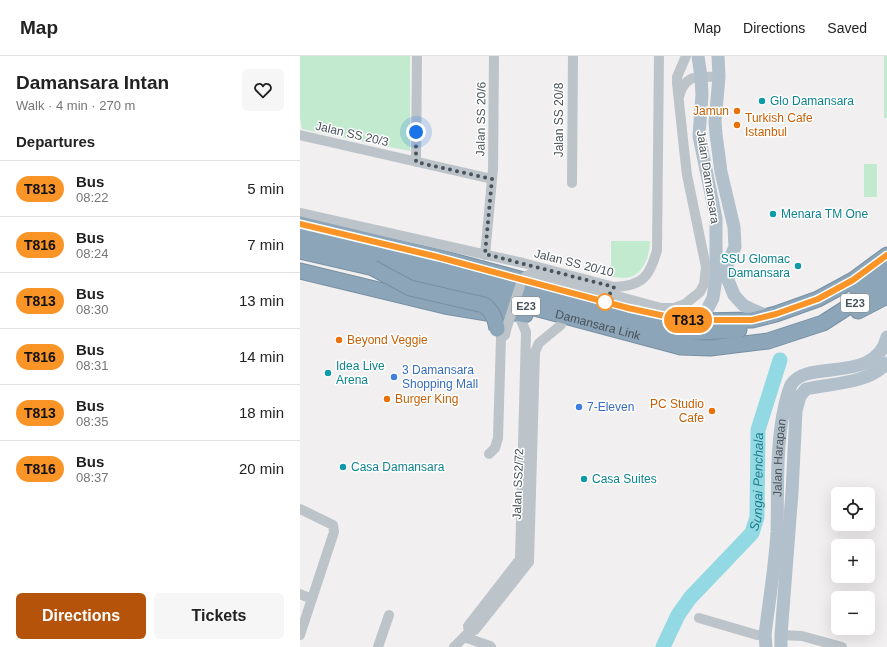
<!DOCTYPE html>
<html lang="en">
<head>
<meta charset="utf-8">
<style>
  :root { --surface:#fff; --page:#f6f6f6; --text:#222; --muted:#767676; --line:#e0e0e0; --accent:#b45309 }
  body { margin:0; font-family:Helvetica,sans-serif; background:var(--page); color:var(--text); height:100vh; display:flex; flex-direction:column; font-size:15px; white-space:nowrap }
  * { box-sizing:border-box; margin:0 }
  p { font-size:13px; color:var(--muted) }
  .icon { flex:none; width:22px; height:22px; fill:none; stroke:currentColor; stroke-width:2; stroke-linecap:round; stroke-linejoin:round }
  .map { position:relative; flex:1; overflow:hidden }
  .sheet { display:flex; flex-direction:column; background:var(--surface); width:300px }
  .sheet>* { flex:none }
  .badge { padding:0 8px; border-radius:13px; font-size:14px; line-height:26px }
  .fabs { position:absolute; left:531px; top:431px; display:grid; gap:8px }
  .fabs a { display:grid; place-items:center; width:44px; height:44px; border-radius:6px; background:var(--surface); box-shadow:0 4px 16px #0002; font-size:20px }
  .you { position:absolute; width:20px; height:20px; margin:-10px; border:3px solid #fff; border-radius:50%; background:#1a73e8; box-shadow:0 0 0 6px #1a73e833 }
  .map>.badge { position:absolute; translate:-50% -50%; box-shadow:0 0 0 2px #fff }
  h2 { padding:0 16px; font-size:15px; line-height:36px }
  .round { display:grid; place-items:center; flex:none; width:42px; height:42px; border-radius:6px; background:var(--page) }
  .head { display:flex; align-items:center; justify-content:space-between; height:68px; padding:0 16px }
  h1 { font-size:19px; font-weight:700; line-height:30px }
  .cta { display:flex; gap:8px; margin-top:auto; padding:8px 16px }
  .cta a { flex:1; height:46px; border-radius:6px; background:var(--accent); color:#fff; font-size:16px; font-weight:700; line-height:46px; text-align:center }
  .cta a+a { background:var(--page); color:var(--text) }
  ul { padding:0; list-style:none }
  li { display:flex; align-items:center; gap:12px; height:56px; padding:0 16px; border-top:1px solid var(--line) }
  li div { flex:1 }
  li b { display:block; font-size:15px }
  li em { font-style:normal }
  li .badge { min-width:44px; font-weight:700; text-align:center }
  header { display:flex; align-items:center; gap:24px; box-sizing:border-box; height:56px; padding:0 20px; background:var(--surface); border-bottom:1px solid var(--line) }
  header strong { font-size:19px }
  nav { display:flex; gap:22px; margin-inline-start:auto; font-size:14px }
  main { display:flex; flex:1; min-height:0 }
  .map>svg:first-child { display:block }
  .green { fill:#c2eace }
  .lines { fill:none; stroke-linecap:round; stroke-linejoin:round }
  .river { stroke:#93d9e3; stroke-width:15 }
  .highway-casing { stroke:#7790a4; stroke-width:17 }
  .minor { stroke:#bcc4ca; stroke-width:10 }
  .major { stroke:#b1c0cb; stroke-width:13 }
  .highway { stroke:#8ca5b9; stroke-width:15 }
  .highway-bridge-casing { stroke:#7790a4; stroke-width:17; stroke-linecap:butt }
  .minor-bridge { stroke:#bcc4ca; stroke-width:10 }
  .highway-bridge { stroke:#8ca5b9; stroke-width:15 }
  .line-casing { stroke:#fff; stroke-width:9 }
  .line { stroke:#fa9426; stroke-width:6 }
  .walk { stroke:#49535a; stroke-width:4; stroke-dasharray:0 7.2 }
  .culture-dot { fill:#0f9aa8; stroke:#fff; stroke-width:1.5 }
  .food-dot { fill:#e8710a; stroke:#fff; stroke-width:1.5 }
  .stop-dot { fill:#fff; stroke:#fa9426; stroke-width:2 }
  .shop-dot { fill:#3f7fe0; stroke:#fff; stroke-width:1.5 }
  .labels { text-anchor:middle; stroke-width:3; stroke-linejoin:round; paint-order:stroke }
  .shield { fill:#fff; stroke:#80878c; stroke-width:1 }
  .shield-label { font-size:11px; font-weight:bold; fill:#49535a }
  .culture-label { font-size:12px; fill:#0d838f; stroke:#fff; text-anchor:start }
  .food-label { font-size:12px; fill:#c56008; stroke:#fff; text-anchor:start }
  .street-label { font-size:12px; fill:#49535a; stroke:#fff }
  .shop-label { font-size:12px; fill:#366cbe; stroke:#fff; text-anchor:start }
  .water-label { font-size:13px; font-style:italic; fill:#1a7e8d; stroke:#fff }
</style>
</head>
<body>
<header>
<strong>Map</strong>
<nav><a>Map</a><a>Directions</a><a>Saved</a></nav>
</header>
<main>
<section class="sheet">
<div class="head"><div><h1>Damansara Intan</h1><p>Walk · 4 min · 270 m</p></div><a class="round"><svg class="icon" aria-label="heart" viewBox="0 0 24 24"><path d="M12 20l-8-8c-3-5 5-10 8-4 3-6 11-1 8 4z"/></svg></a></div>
<h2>Departures</h2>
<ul>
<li><span class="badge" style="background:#fa9426;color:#111">T813</span><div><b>Bus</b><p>08:22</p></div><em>5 min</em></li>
<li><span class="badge" style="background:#fa9426;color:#111">T816</span><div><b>Bus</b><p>08:24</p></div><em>7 min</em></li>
<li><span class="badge" style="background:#fa9426;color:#111">T813</span><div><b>Bus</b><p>08:30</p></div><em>13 min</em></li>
<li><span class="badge" style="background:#fa9426;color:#111">T816</span><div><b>Bus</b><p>08:31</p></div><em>14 min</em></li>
<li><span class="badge" style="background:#fa9426;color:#111">T813</span><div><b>Bus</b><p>08:35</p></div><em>18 min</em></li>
<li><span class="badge" style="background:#fa9426;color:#111">T816</span><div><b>Bus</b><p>08:37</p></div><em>20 min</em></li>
</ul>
<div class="cta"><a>Directions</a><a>Tickets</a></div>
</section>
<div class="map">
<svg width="587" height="591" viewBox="0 0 587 591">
  <rect width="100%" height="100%" fill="#f1efef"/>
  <path class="green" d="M0,0H110V95L2,73L0,62Z
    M584,0H587V62H584Z
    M564,108H577V141H564Z
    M311,185H350C350,198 344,217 330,221C324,223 317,221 311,221Z"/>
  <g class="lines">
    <path class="river" id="s1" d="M363,591L378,559L390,542L452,477L457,461L458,374L480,304"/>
    <defs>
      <g id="highway">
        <path d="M0,168L138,201L327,252L374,262L398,265L452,264L476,258L518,243L553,224L587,199"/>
        <path d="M0,183L150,217L379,277L439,274"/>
        <path id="s3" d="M0,195L148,229L381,291L410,292L468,285L523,267L587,226"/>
        <path d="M0,215L145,250L187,257L205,255L225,259"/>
        <path d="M556,231L587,213"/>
        <path d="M558,255L587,240"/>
      </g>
    </defs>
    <use href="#highway" class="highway-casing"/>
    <path class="minor" d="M379,41C385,17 398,21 419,21
      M0,79L192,123
      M384,93L377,27V21L386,0
      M116,106L117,0
      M272,127L273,0
      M0,157L223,207L314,231C343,230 350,220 357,194L359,0
      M185,199L193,113L194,0
      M189,398L195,392L198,382L201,282
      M0,453L33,469L34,476L0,579
      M0,538L12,543
      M399,562L457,579H465
      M169,576L175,574L229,506L235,296L239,287L261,269
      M481,579L502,580L542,591
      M164,581L190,590L191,591
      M78,591L89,559
      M154,591L169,576L168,570L220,503L226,276L218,257"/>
    <g class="major">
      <path d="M418,0L419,21L415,66L416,78L421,116L434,171L435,191L427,209L428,224L434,239L443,249L453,254L469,261"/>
      <path d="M388,262H394L403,258L408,252L413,242L416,222V162L399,80L402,39L401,21L398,0"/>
      <path id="s2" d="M466,591L465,579C469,545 475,511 477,476C478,439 476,401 482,364C484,353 486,340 491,329C506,302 576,329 587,281"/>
      <path d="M481,591V579L492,436L496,355L500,340L506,333C533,327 567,328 587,307"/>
    </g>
    <use href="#highway" class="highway"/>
    <defs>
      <path id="highway-bridge" d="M73,212L110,232L184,249C193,256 195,262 197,273"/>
    </defs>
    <use href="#highway-bridge" class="highway-bridge-casing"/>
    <path class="minor-bridge" d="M201,282L205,279L206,274L221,227L225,221L230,218L240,219L361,252H374L385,248L400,236L404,228L406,211L387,119L384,93"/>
    <use href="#highway-bridge" class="highway-bridge"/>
  </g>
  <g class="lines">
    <defs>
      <path id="line" d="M0,168L138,201L328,252L374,262L398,264H452L476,258L518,243L553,224L587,199"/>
    </defs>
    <use href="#line" class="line-casing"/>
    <use href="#line" class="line"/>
    <path class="walk" d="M116,76V106L192,123L185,198L314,231L305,246"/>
  </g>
  <g class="culture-dot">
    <circle cx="462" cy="45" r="4"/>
    <circle cx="473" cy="158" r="4"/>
    <circle cx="498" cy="210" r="4"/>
    <circle cx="28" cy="317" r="4"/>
    <circle cx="43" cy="411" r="4"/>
    <circle cx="284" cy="423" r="4"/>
  </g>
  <g class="food-dot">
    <circle cx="437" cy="55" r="4"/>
    <circle cx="437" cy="69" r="4"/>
    <circle cx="39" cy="284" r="4"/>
    <circle cx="87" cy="343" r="4"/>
    <circle cx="412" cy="355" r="4"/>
  </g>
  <circle class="stop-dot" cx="305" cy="246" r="8"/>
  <g class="shop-dot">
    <circle cx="94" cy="321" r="4"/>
    <circle cx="279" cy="351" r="4"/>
  </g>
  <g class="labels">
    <g class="shield">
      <rect x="541" y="238" width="28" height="18" rx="3"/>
      <rect x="212" y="241" width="28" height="18" rx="3"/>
    </g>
    <g class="shield-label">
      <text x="555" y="251">E23</text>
      <text x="226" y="254">E23</text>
    </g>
    <g class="culture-label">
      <text x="470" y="49">Glo Damansara</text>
      <text x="481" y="162">Menara TM One</text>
      <text x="490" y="207" text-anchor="end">SSU Glomac<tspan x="490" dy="14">Damansara</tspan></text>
      <text x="36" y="314">Idea Live<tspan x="36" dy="14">Arena</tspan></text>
      <text x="51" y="415">Casa Damansara</text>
      <text x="292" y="427">Casa Suites</text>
    </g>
    <g class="food-label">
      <text x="429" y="59" text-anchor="end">Jamun</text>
      <text x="445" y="66">Turkish Cafe<tspan x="445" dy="14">Istanbul</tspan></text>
      <text x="47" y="288">Beyond Veggie</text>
      <text x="95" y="347">Burger King</text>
      <text x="404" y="352" text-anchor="end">PC Studio<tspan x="404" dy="14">Cafe</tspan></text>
    </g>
    <g class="street-label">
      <text transform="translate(181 63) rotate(-89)" y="4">Jalan SS 20/6</text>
      <text transform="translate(259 64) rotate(-90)" y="4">Jalan SS 20/8</text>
      <text transform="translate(52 78) rotate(13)" y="4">Jalan SS 20/3</text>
      <text transform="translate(408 121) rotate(81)" y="4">Jalan Damansara</text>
      <text transform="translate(274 207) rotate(14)" y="4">Jalan SS 20/10</text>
      <text dy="4" stroke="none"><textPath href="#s3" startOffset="307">Damansara Link</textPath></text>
      <text dy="4" stroke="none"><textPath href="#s2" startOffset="190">Jalan Harapan</textPath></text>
      <text transform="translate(218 428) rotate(-88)" y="4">Jalan SS2/72</text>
    </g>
    <g class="shop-label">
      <text x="102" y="318">3 Damansara<tspan x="102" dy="14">Shopping Mall</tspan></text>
      <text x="287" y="355">7-Eleven</text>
    </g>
    <g class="water-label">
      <text dy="5" stroke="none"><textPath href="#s1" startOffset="198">Sungai Penchala</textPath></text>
    </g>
  </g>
</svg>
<div class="fabs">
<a><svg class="icon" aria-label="locate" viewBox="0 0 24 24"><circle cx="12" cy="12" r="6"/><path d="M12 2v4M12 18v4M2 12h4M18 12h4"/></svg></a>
<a>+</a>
<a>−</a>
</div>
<div class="you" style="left:116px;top:76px"></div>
<b class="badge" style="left:388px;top:264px;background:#fa9426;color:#111">T813</b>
</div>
</main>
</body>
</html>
